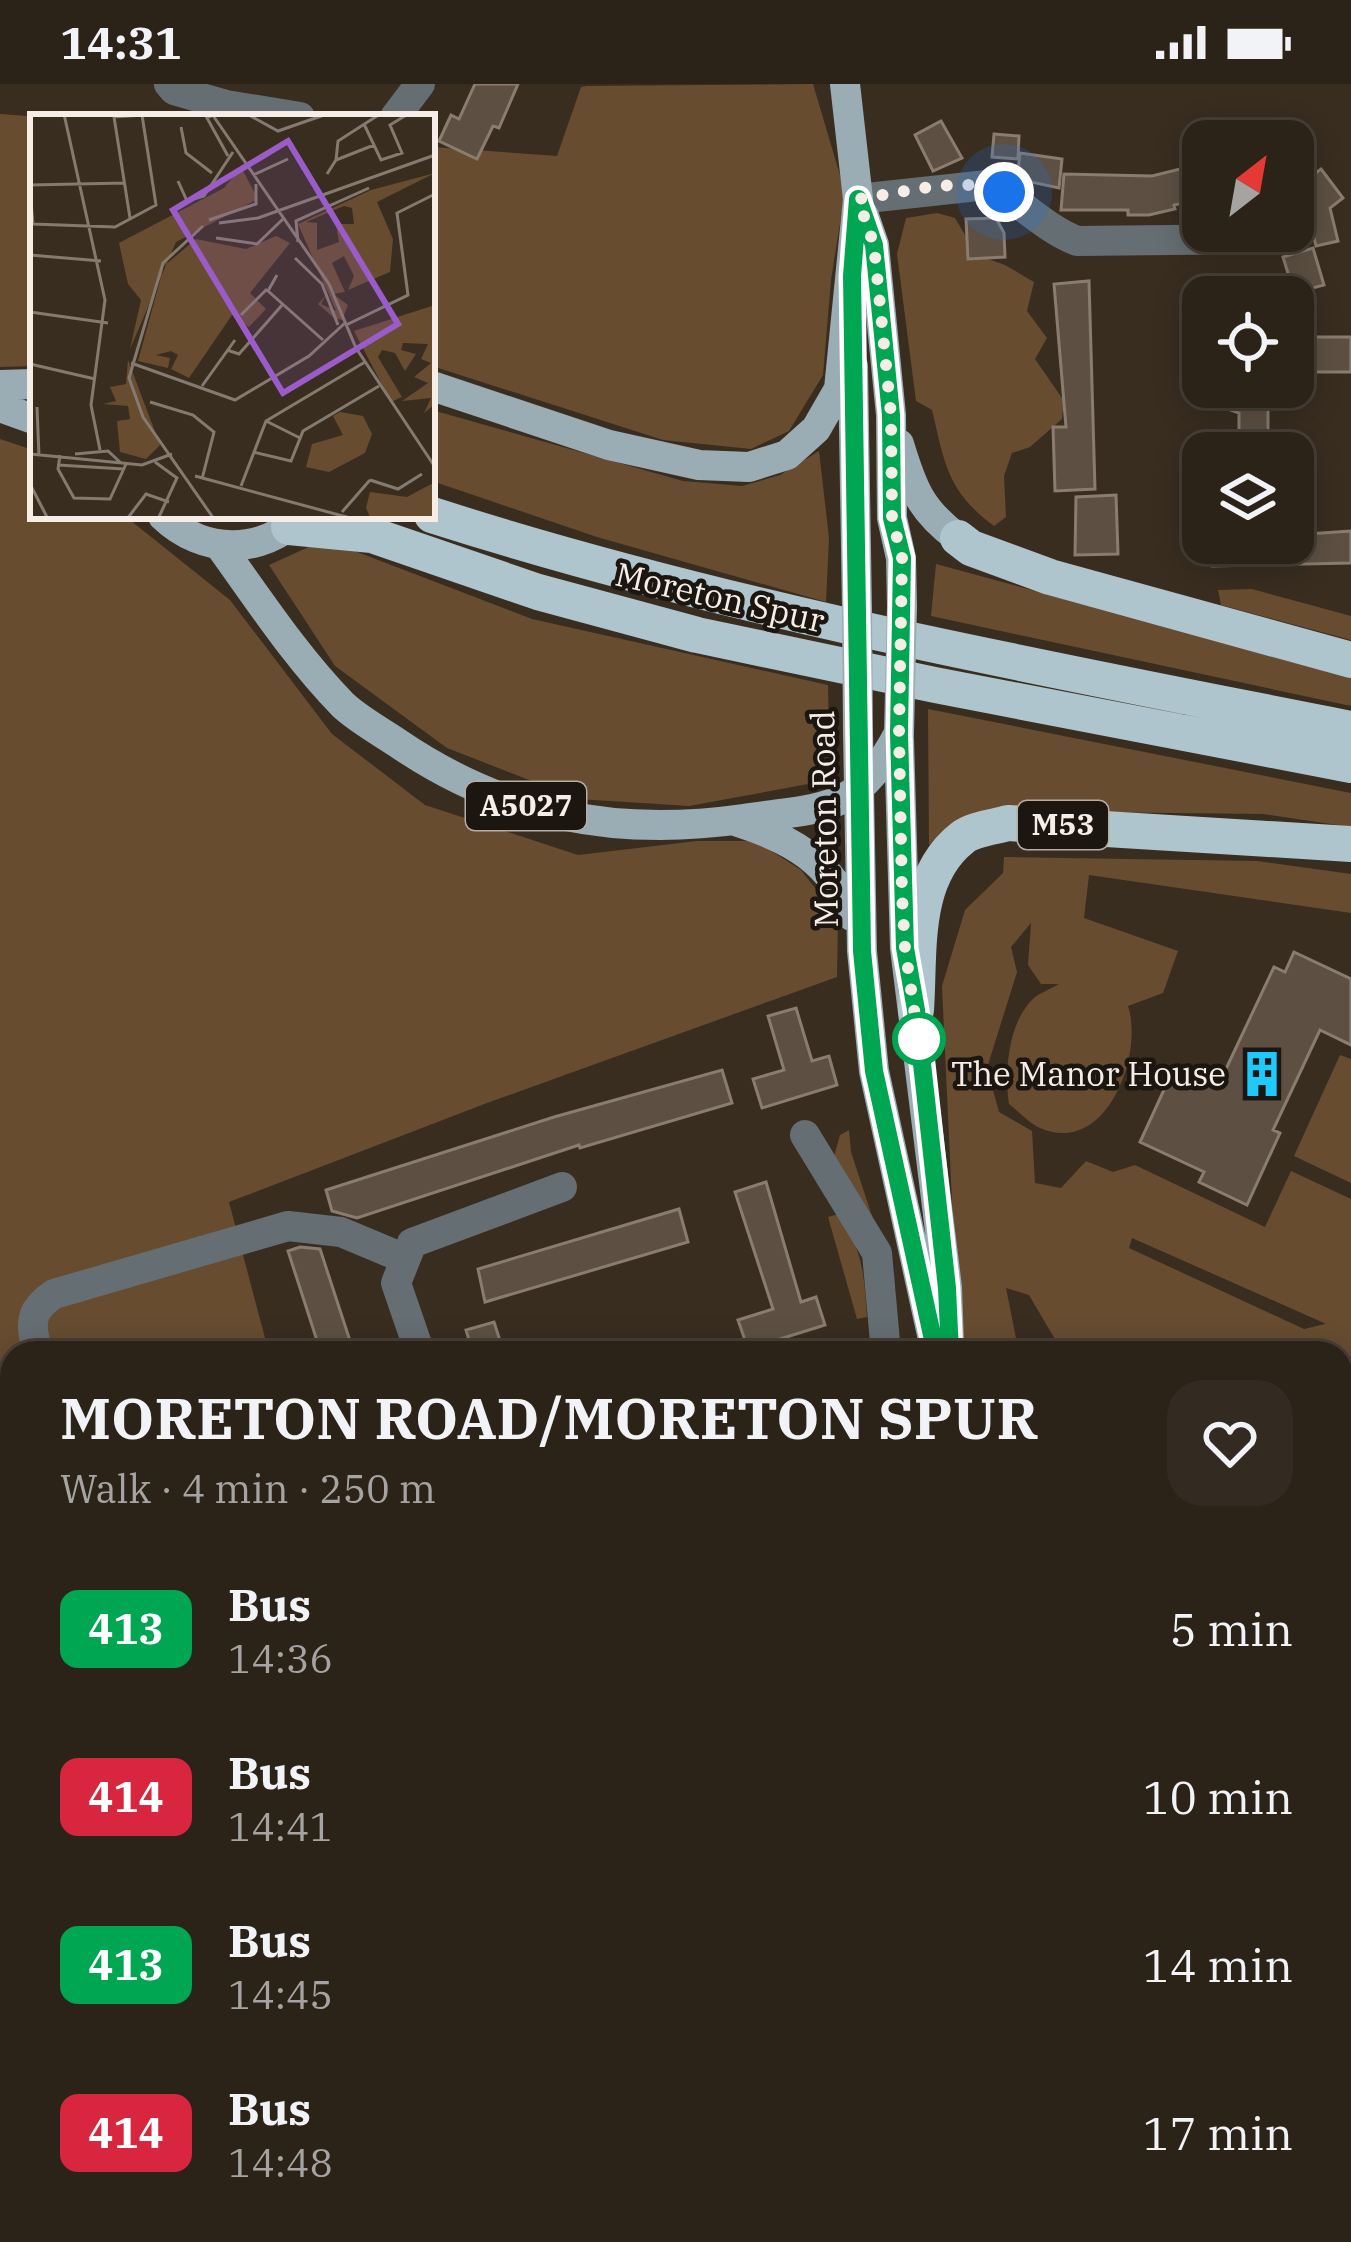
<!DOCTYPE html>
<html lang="en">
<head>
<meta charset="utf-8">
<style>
  :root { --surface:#2b2218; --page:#332a21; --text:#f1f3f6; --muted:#a6a4a2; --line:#473f37 }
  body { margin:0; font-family:"IBM Plex Serif",serif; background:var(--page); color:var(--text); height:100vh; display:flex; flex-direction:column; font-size:45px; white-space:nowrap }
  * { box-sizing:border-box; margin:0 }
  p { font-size:39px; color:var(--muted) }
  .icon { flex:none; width:66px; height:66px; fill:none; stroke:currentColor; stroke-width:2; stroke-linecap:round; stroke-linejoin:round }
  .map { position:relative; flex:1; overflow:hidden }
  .side { position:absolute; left:0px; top:1257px; width:1353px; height:903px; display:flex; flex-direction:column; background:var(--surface); border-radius:36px 36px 0 0; box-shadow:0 6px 30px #0003,0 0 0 3px var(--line) }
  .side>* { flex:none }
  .badge { padding:0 24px; border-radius:18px; font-size:42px; line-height:78px }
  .needle { width:78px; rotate:31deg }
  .fabs { position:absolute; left:1182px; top:36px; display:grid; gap:24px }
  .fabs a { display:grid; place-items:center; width:132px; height:132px; border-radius:24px; background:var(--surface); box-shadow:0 6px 30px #0003,0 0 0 3px var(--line); font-size:60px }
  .you { position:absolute; width:60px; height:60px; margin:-30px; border:9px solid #fff; border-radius:50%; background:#1a73e8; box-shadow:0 0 0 18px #1a73e833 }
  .map>.badge { position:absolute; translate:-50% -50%; box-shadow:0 0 0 6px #fff }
  .round { display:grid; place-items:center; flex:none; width:126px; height:126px; border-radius:36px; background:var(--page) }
  .summary { display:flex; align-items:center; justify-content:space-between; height:204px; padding:0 60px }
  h1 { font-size:57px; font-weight:700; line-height:90px }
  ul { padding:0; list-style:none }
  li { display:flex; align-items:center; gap:36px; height:168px; padding:0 60px }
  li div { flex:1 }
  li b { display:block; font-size:45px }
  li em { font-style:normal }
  li .badge { min-width:132px; font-weight:700; text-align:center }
  .status { display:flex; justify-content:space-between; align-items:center; height:84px; padding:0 60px; background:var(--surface); direction:ltr }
  .status svg { height:33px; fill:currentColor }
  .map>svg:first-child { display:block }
  .green { fill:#674c30; fill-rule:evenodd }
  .building { fill:#5d5043; stroke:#8a7c6e; stroke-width:3 }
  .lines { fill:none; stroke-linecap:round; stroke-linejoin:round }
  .minor { stroke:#656e72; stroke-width:30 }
  .major { stroke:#9aacb4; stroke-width:30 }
  .highway { stroke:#afc5ce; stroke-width:36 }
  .major-bridge { stroke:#9aacb4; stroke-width:30 }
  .line-casing { stroke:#fff; stroke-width:27 }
  .line { stroke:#00a651; stroke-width:18 }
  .walk { stroke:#f6eee6; stroke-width:12; stroke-dasharray:0 21.6 }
  .stop-dot { fill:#fff; stroke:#00a651; stroke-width:6 }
  .labels { text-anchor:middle; stroke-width:9; stroke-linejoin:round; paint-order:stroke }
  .shield { fill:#1c1611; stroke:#b5ada6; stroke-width:3 }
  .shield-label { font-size:30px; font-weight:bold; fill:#f6eee6 }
  .street-label { font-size:33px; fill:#f6eee6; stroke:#1c1611 }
  .poi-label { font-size:33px; fill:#f6eee6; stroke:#1c1611; text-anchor:end }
  .inset-road { fill:none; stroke:#857a6f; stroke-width:3 }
  .view { fill:#9a5cc9; fill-opacity:0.15; stroke:#9a5cc9; stroke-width:6 }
  .inset-edge { fill:none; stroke:#f6eee6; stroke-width:6 }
</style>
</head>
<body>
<div class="status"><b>14:31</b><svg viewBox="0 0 49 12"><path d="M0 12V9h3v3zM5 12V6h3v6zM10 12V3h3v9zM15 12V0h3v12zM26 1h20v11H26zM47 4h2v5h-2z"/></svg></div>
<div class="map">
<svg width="1351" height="2158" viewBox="0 0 1351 2158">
  <rect width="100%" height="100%" fill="#392d20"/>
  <path class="green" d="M813,0L845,108L831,196L823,291L789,347L751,365L663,356L432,282V63L557,72L581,3L587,2Z
    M0,30L40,33H33V282L0,283Z
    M937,129L955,134L977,171L1005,181L1034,198L1027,227L1047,254L1035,275L1064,317L1062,335L1030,363L1012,369L1004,392L1006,433L994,442C947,407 945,380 932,326L916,317L897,170L906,134Z
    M432,326L683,397L742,402L780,391L819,367L829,454L826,518L597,453L435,398L432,396Z
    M0,355L33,366V432H125L230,516L332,650L425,721L578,771L697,757H756L801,786L838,834L837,893L487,1019L229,1118L269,1269H12V1319L0,1286Z
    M313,461L352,466L532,535L828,601L830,696L689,722L578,715L447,664L335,582L269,481Z
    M936,480L1351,593V622L931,532Z
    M1252,505L1351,532V556L1221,521L1218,506Z
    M928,625L1351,709V743L1263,730L996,727L929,761Z
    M1004,773L1257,777L1351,790V829L1089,791L1084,834L1178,867L1163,909L1128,922C1144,971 1106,1073 1040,1044C1029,1039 1018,1027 1009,1020C1004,990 1008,938 1033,915C1039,909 1051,905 1059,900H1041L1028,881L1031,839L1011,863L1017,888L987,984L999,1028L1032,1047L1035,1099L1061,1104L1086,1077L1113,1088L1135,1081L1265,1143L1291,1087L1351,1115V1328L1341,1325V1269H1212L1187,1257L1181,1269H1046L1056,1257L1029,1211L1006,1204L1019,1269H959L942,902L965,826L1003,789ZM1132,1154L1324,1239L1325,1240L1304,1245L1129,1164Z
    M1340,971L1351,975V1099L1294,1072Z
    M849,1046L851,1068L873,1135L833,1076L840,1051Z
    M839,1130C863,1168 864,1189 867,1233L857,1235L828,1133Z
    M1341,1547L1351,1550V1633L1341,1631Z
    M1341,2106L1351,2108V2158H890L888,2148H1341Z
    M656,2148H848L849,2158H677Z"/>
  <path class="building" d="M475,0H518L499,44L493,42L477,75L439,57L451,31L459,35Z
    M941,37L962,74L933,87L915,51Z
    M994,50L1019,52L1018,75L992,73Z
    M1020,69L1062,75L1059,104L1017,95Z
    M1188,83L1196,116L1174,121L1175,125L1149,131H1128V126H1061L1064,90L1152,92Z
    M1321,85L1343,114L1330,124L1338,157L1316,162L1310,137L1293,115V86L1309,94Z
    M996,134L1004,149L1005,173L968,175L966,135Z
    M1313,164L1324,201L1294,209L1283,173Z
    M1089,197L1095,405L1055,407L1053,343H1066L1054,200Z
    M1301,253H1351V288H1301Z
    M1225,303H1268V354H1239V329L1225,324Z
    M1116,411L1118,470L1075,471L1076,413Z
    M1351,447V479L1212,482V459H1308V450Z
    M1294,868L1351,895V961L1320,946L1273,1046L1280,1049L1247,1121L1199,1098L1204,1088L1140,1058L1174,984L1217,1004L1274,883L1285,888Z
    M796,924L812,977L829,972L837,1001L762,1024L753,995L784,986L768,932Z
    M722,986L732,1019L580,1064L579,1061L357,1134L332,1127L326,1106L554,1033Z
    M766,1098L801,1218L816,1213L825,1241L748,1265L738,1236L773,1225L735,1108Z
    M679,1125L688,1158L485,1218L478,1185Z
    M300,1163L320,1165L354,1269H321L288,1167Z
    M494,1238L504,1269H473L466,1246Z"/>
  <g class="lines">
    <path class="minor" d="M169,0L174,6L226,21L300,33
      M395,33L420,0
      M858,115L987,101C1020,115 1043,144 1077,157L1263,155
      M805,1051L877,1169L886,1269
      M36,1261C29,1236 33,1224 54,1210L288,1142L341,1148L403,1174
      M420,1269L396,1199L412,1159L562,1103
      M0,1537L12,1533
      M1341,1935L1351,1936
      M0,1976H12"/>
    <path class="major" d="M864,132L874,161L891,331L892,434L901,474L902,522
      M853,282L857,526
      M0,301L33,300
      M432,302L609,361L699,381L749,383L787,371L816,345L839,305L858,115L845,0
      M0,323L33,335
      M899,360C912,403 920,426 958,454
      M163,432C203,470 261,472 301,432
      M220,462C259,516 296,573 343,621C358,635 378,646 396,658C504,732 614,753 743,735C826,723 856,730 899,649
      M858,649L862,867L874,987L936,1269
      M899,655L905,864L947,1203L949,1258
      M738,738C792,755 832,778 852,832
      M863,2148V2158"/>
    <path class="highway" d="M432,431C732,527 1043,584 1351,645
      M289,443L372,451L538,508L697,551L935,601L1351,681
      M958,454L971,464L1050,493L1351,576
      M916,926C920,869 911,794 962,754C973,745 995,743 1008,739L1351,760"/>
    <path class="major-bridge" d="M857,526L858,649
      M899,649L902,522"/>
  </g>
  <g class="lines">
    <defs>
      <path id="line" d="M936,1269L874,987L862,867L852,192L858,115L874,161L891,331L892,434L902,474L899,649L905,864L916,926L947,1204L950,1269"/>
    </defs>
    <use href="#line" class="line-casing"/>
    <use href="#line" class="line"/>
    <path class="walk" d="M919,955L921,973L905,864L902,811L899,649L902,474L892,434L891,331L874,161L858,115C902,109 962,91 1004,108"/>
  </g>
  <defs>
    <symbol id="building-bare" viewBox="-9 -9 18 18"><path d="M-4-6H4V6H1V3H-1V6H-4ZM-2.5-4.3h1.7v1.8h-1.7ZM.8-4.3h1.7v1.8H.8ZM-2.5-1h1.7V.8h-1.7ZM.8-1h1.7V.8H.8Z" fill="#1ec9fd" stroke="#1c1611" stroke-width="2.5" paint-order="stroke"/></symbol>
  </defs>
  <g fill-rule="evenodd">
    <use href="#building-bare" x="1229" y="957" width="66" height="66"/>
  </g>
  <circle class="stop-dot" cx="919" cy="955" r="24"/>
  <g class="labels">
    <g class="shield">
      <rect x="466" y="698" width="120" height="48" rx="9"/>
      <rect x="1018" y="717" width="90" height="48" rx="9"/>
    </g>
    <g class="shield-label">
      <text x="526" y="732">A5027</text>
      <text x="1063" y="751">M53</text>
    </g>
    <g class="street-label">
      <text transform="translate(720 513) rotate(13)" y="12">Moreton Spur</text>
      <text transform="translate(824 735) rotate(-91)" y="12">Moreton Road</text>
    </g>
    <g class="poi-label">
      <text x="1226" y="1002">The Manor House</text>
    </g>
  </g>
  <g transform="translate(30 30)">
    <rect width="405" height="405" fill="#392d20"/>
    <path d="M211,53L228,85L146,128L100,235L111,186L98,170L89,129L194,74ZM405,59L347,88L363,125L360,158L318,176L324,162L314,142L302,149L315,178L303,180L318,191L312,206L304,204L288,190L296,181L291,190L306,197L268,110L341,76ZM314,92L322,94L324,110H306L309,128L287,136V109L276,108ZM246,122L260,129L220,179L236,195L219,213L202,201L159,264L141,255L148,241L141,237L126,241L140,244L138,254L108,247L134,152L166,125L216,135ZM405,191V290L394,299L401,284L372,287L398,269L384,263L401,249L391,245L398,230L373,229L371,236L386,240L375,257L365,239L352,236L348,243L372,283L361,288L324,217ZM98,246L130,331L116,345L90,338L87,307L100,305L98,292L73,290L86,287L80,273L96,270ZM310,298L333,302L342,320L335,339L299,358L276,353L282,330L313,321L303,302ZM405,368V405H341L336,394L340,378L377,383Z" fill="#674c30" fill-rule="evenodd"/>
    <path class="inset-road" d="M34,0L75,186L61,291L70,336M182,0L299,170L326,234L405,353M217,0L248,17L297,0M183,1L177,4L198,42M334,10L351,46L372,39L360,11L378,0M151,13L156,39L182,59M306,46L308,27L350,0M297,60L306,46L344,31M223,61L258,45M148,67L157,87L174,82L203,38M0,71L95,69M0,77L3,110L85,113L126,91L112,1M100,104L84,3L128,0M179,106L226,90V70M189,109L228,104L405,41M173,112L133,149L99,264L113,303L184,405M186,124L227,130L253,105M268,128L266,107L339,74M0,141L71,147M265,144L292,170L308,211M247,161L238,177L293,226M0,198L78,209M211,201L237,175M316,211L378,181L367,99L405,80M197,236L209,240L253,190M101,249L205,286L279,242L315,209M0,250L65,265M172,272L205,226M120,288L163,301L184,318L172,365M7,293L9,342M236,307L270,324M223,338L261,347L273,317L349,272M0,340L112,351L142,340M45,340L78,337L91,349M30,341L28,355L44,384L80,385L96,350M125,348L147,364L128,405M28,351L94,355M165,362L324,405M340,366L368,375L392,360M0,370L18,405M211,372L236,307L335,248M312,398L340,366M97,405L116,380L139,388"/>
    <path class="view" d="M258,27L368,210L253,279L143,96Z"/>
    <rect width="405" height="405" class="inset-edge"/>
  </g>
</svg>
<div class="fabs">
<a><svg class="needle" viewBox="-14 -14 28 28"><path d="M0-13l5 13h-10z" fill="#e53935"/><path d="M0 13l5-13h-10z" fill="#a6a4a2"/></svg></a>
<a><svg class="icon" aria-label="locate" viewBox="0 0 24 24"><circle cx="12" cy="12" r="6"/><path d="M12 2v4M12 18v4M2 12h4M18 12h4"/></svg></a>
<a><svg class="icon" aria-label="layers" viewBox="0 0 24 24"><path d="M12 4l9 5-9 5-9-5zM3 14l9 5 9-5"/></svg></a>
</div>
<div class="you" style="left:1004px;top:108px"></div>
<section class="side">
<div class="summary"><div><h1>MORETON ROAD/MORETON SPUR</h1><p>Walk · 4 min · 250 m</p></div><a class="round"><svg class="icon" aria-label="heart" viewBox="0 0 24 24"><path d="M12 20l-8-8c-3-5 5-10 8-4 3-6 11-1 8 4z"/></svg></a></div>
<ul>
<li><span class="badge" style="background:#00a651;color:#fff">413</span><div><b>Bus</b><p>14:36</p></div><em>5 min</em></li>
<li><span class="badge" style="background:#d7263d;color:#fff">414</span><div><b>Bus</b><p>14:41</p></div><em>10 min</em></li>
<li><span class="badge" style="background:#00a651;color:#fff">413</span><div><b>Bus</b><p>14:45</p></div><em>14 min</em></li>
<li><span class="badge" style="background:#d7263d;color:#fff">414</span><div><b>Bus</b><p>14:48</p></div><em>17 min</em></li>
</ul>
</section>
</div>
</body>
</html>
